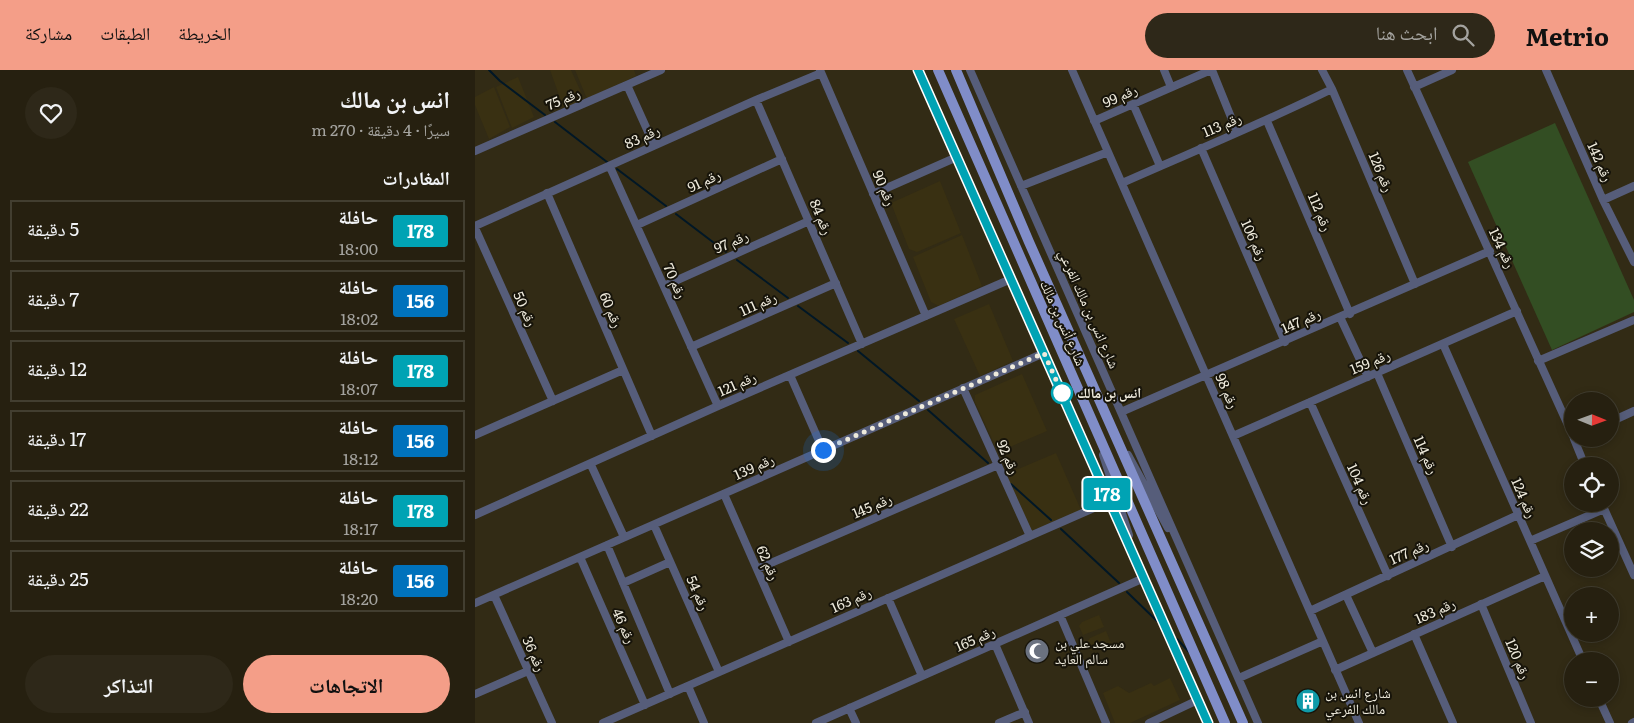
<!DOCTYPE html>
<html lang="ar">
<head>
<meta charset="utf-8">
<style>
  :root { --surface:#262010; --page:#2e2819; --text:#f1f3f6; --muted:#a4a39f; --line:#423e30; --accent:#f49e88 }
  body { margin:0; font-family:Literata,"Noto Naskh Arabic",serif; background:var(--page); color:var(--text); direction:rtl; height:100vh; display:flex; flex-direction:column; font-size:19px; white-space:nowrap }
  * { box-sizing:border-box; margin:0 }
  p { font-size:16px; color:var(--muted) }
  .icon { flex:none; width:28px; height:28px; fill:none; stroke:currentColor; stroke-width:2; stroke-linecap:round; stroke-linejoin:round }
  .map { position:relative; flex:1; overflow:hidden; direction:ltr }
  .panel { display:flex; flex-direction:column; background:var(--surface); width:475px }
  .panel>* { flex:none }
  .badge { padding:0 10px; border-radius:4px; font-size:18px; line-height:32px }
  .needle { width:32px; rotate:91deg }
  .tools { position:absolute; left:1089px; top:322px; display:grid; gap:10px }
  .tools a { display:grid; place-items:center; width:55px; height:55px; border-radius:50%; background:var(--surface); box-shadow:0 2px 8px #0003,0 0 0 1px var(--line); font-size:25px }
  .you { position:absolute; width:25px; height:25px; margin:-12px; border:4px solid #fff; border-radius:50%; background:#1a73e8; box-shadow:0 0 0 8px #1a73e833 }
  .map>.badge { position:absolute; translate:-50% -50%; box-shadow:0 0 0 2px #fff }
  h2 { padding:0 25px; font-size:19px; line-height:45px }
  .round { display:grid; place-items:center; flex:none; width:52px; height:52px; border-radius:26px; background:var(--page) }
  .summary { display:flex; align-items:center; justify-content:space-between; height:85px; padding:0 25px }
  h1 { font-size:24px; font-weight:700; line-height:38px }
  .cta { display:flex; gap:10px; margin-top:auto; padding:10px 25px }
  .cta a { flex:1; height:58px; border-radius:30px; background:var(--accent); color:#111; font-size:20px; font-weight:700; line-height:58px; text-align:center }
  .cta a+a { background:var(--page); color:var(--text) }
  ul { padding:0; list-style:none }
  li { display:flex; align-items:center; gap:15px; height:62px; margin:0 10px 8px; padding:0 15px; border:2px solid var(--line); border-radius:0px }
  li div { flex:1 }
  li b { display:block; font-size:19px }
  li em { font-style:normal }
  li .badge { min-width:55px; font-weight:700; text-align:center }
  header { display:flex; align-items:center; gap:30px; box-sizing:border-box; height:70px; padding:0 25px; background:var(--accent); color:#111 }
  header strong { font-size:24px }
  nav { display:flex; gap:28px; margin-inline-start:auto; font-size:18px }
  .search { width:350px; height:45px; background:var(--page); display:flex; align-items:center; gap:12px; box-sizing:border-box; padding:0 18px; border-radius:28px; color:var(--muted); font-size:19px }
  main { display:flex; flex:1; min-height:0 }
  .map>svg:first-child { display:block }
  .built { fill:#393012 }
  .green { fill:#334e23 }
  .lines { fill:none; stroke-linecap:round; stroke-linejoin:round }
  .stream { stroke:#011726; stroke-width:2 }
  .minor { stroke:#565d7a; stroke-width:8 }
  .major { stroke:#808dc8; stroke-width:10 }
  .line-casing { stroke:#fff; stroke-width:11 }
  .line { stroke:#00a3b4; stroke-width:8 }
  .walk { stroke:#eeeadc; stroke-width:5; stroke-dasharray:0 9 }
  .stop-dot { fill:#fff; stroke:#00a3b4; stroke-width:2.5 }
  .labels { text-anchor:middle; stroke-width:4; stroke-linejoin:round; paint-order:stroke }
  .street-label { font-size:14px; fill:#eeeadc; stroke:#17140a }
  .stop-label { font-size:14px; font-weight:bold; fill:#eeeadc; stroke:#17140a; text-anchor:start }
  .poi-label { font-size:14px; fill:#eeeadc; stroke:#17140a; text-anchor:start }
</style>
</head>
<body>
<header>
<strong>Metrio</strong>
<div class="search"><svg class="icon" aria-label="search" viewBox="0 0 24 24"><circle cx="10" cy="10" r="6"/><path d="M15 15l6 6"/></svg>ابحث هنا</div>
<nav><a>الخريطة</a><a>الطبقات</a><a>مشاركة</a></nav>
</header>
<main>
<div class="map">
<svg width="1159" height="653" viewBox="0 0 1159 653">
  <rect width="100%" height="100%" fill="#322b15"/>
  <path class="built" d="M75,0H96L109,29L89,39Z
    M100,0H159L161,6L112,29Z
    M43,7L59,47L37,58L21,17Z
    M19,17L35,57L14,69L0,35V27Z
    M465,111L486,163L442,182L434,179L416,133Z
    M487,165L507,216L464,236L456,232L438,187Z
    M514,234L538,291L505,306L479,249Z
    M547,304L572,361L523,382L500,332V325Z
    M581,383L606,440L557,461L533,411L534,403Z
    M624,545L629,557L608,565L604,556L607,552Z
    M631,561L636,573L616,581L612,572L615,568Z
    M695,608L705,630L655,653H640L628,623L643,616L654,623L676,613L679,616Z"/>
  <path class="green" d="M1080,53L1159,230V242L1077,280L993,92Z"/>
  <g class="lines">
    <path class="stream" d="M14,0L25,11L70,45
      M80,52L132,92
      M142,99L191,136
      M201,144L251,182
      M262,190L313,228
      M323,236L373,273
      M383,281L444,331
      M453,340L513,393
      M536,414L576,450
      M586,459L644,513
      M652,522L682,551
      M702,569L714,582"/>
    <path class="minor" d="M345,0L451,246
      M443,0L733,653
      M495,0L783,653
      M597,0L884,653
      M689,0L696,17
      M737,0L762,62
      M847,0L857,19L940,214
      M932,0L1098,366
      M1071,0L1128,130L1159,192
      M152,15L179,75
      M939,17L977,0
      M281,30L387,274
      M658,34L685,96
      M619,51L736,0
      M792,51L875,244
      M726,78L810,272
      M0,81L186,0
      M135,97L243,336
      M647,113C717,82 788,53 857,19
      M546,116L633,82
      M72,123L177,366
      M398,124L482,87
      M1128,130L1159,116
      M162,155L307,89
      M0,156L281,30L346,3
      M0,158L78,331
      M189,216L334,151
      M865,247L893,307
      M968,274L1108,591
      M216,277L361,213
      M1063,291L1159,250
      M902,303L977,477
      M315,305L348,380
      M488,318L555,466
      M835,332L913,506
      M646,342L1015,181
      M1135,352L1159,341
      M0,365L148,300
      M758,366L1042,241
      M1099,369L1110,396
      M628,385L654,465
      M653,385L693,458
      M116,395L149,467
      M249,424L314,572
      M1127,434L1159,505
      M0,445L243,336L536,209
      M179,455L244,602
      M1055,471L1129,439
      M132,475L195,624
      M105,487L170,635
      M282,499L523,395
      M148,513L195,492
      M19,525L77,653
      M871,525L898,583
      M413,528L447,606
      M0,533L569,283
      M1006,534L1056,653
      M835,541L1043,445
      M585,545L631,653
      M939,564L978,653
      M520,574L554,653
      M860,600L1070,506
      M764,608L848,571
      M213,616L229,653
      M0,624L53,601
      M1124,629L1135,653
      M374,638L381,653
      M128,653L635,431
      M341,653L669,508L668,504
      M524,653L550,642
      M674,653L723,630
      M1157,653L1159,652"/>
    <path class="major" d="M463,0L750,653
      M481,0L554,172L768,653"/>
  </g>
  <g class="lines">
    <defs>
      <path id="line" d="M443,0L733,653"/>
    </defs>
    <use href="#line" class="line-casing"/>
    <use href="#line" class="line"/>
    <path class="walk" d="M348,380L569,283L587,323"/>
  </g>
  <defs>
    <symbol id="mosque-disc" viewBox="-11 -11 22 22"><circle r="9.5" fill="#6b7280" stroke="#17140a"/><path d="M3.5-4.9A6 6 0 1 0 3.5 4.9A5 5 0 1 1 3.5-4.9Z" fill="#fff"/></symbol>
    <symbol id="building-disc" viewBox="-11 -11 22 22"><circle r="9.5" fill="#0f9aa8" stroke="#17140a"/><path d="M-4-6H4V6H1V3H-1V6H-4ZM-2.5-4.3h1.7v1.8h-1.7ZM.8-4.3h1.7v1.8H.8ZM-2.5-1h1.7V.8h-1.7ZM.8-1h1.7V.8H.8Z" fill="#fff"/></symbol>
  </defs>
  <g fill-rule="evenodd">
    <use href="#mosque-disc" x="548" y="567" width="28" height="28"/>
    <use href="#building-disc" x="819" y="617" width="28" height="28"/>
  </g>
  <circle class="stop-dot" cx="587" cy="323" r="10"/>
  <g class="labels">
    <g class="street-label">
      <text transform="translate(645 26) rotate(-24)" y="5">رقم 99</text>
      <text transform="translate(88 29) rotate(-23)" y="5">رقم 75</text>
      <text transform="translate(747 55) rotate(-23)" y="5">رقم 113</text>
      <text transform="translate(167 67) rotate(-25)" y="5">رقم 83</text>
      <text transform="translate(1125 92) rotate(66)" y="5">رقم 142</text>
      <text transform="translate(906 102) rotate(67)" y="5">رقم 126</text>
      <text transform="translate(229 111) rotate(-25)" y="5">رقم 91</text>
      <text transform="translate(409 118) rotate(67)" y="5">رقم 90</text>
      <text transform="translate(845 142) rotate(67)" y="5">رقم 112</text>
      <text transform="translate(346 147) rotate(67)" y="5">رقم 84</text>
      <text transform="translate(779 170) rotate(66)" y="5">رقم 106</text>
      <text transform="translate(256 172) rotate(-24)" y="5">رقم 97</text>
      <text transform="translate(1027 178) rotate(65)" y="5">رقم 134</text>
      <text transform="translate(200 211) rotate(66)" y="5">رقم 70</text>
      <text transform="translate(283 234) rotate(-24)" y="5">رقم 111</text>
      <text transform="translate(50 239) rotate(66)" y="5">رقم 50</text>
      <text transform="translate(614 239) rotate(66)" y="5">شارع انس بن مالك الفرعي</text>
      <text transform="translate(136 240) rotate(67)" y="5">رقم 60</text>
      <text transform="translate(826 251) rotate(-24)" y="5">رقم 147</text>
      <text transform="translate(588 253) rotate(66)" y="5">شارع أنس بن مالك</text>
      <text transform="translate(895 292) rotate(-23)" y="5">رقم 159</text>
      <text transform="translate(262 314) rotate(-24)" y="5">رقم 121</text>
      <text transform="translate(752 321) rotate(66)" y="5">رقم 98</text>
      <text transform="translate(951 385) rotate(66)" y="5">رقم 114</text>
      <text transform="translate(533 387) rotate(66)" y="5">رقم 92</text>
      <text transform="translate(279 397) rotate(-24)" y="5">رقم 139</text>
      <text transform="translate(885 414) rotate(66)" y="5">رقم 104</text>
      <text transform="translate(1049 428) rotate(66)" y="5">رقم 124</text>
      <text transform="translate(397 436) rotate(-23)" y="5">رقم 145</text>
      <text transform="translate(934 482) rotate(-24)" y="5">رقم 177</text>
      <text transform="translate(293 493) rotate(66)" y="5">رقم 62</text>
      <text transform="translate(223 523) rotate(66)" y="5">رقم 54</text>
      <text transform="translate(376 530) rotate(-24)" y="5">رقم 163</text>
      <text transform="translate(960 541) rotate(-24)" y="5">رقم 183</text>
      <text transform="translate(149 556) rotate(66)" y="5">رقم 46</text>
      <text transform="translate(500 569) rotate(-24)" y="5">رقم 165</text>
      <text transform="translate(59 584) rotate(66)" y="5">رقم 36</text>
      <text transform="translate(1043 589) rotate(67)" y="5">رقم 120</text>
    </g>
    <g class="stop-label">
      <text x="602" y="328">انس بن مالك</text>
    </g>
    <g class="poi-label">
      <text x="580" y="578">مسجد علي بن<tspan x="580" dy="16">سالم العايد</tspan></text>
      <text x="850" y="628">شارع انس بن<tspan x="850" dy="16">مالك الفرعي</tspan></text>
    </g>
  </g>
</svg>
<div class="tools">
<a><svg class="needle" viewBox="-14 -14 28 28"><path d="M0-13l5 13h-10z" fill="#e53935"/><path d="M0 13l5-13h-10z" fill="#a4a39f"/></svg></a>
<a><svg class="icon" aria-label="locate" viewBox="0 0 24 24"><circle cx="12" cy="12" r="6"/><path d="M12 2v4M12 18v4M2 12h4M18 12h4"/></svg></a>
<a><svg class="icon" aria-label="layers" viewBox="0 0 24 24"><path d="M12 4l9 5-9 5-9-5zM3 14l9 5 9-5"/></svg></a>
<a>+</a>
<a>−</a>
</div>
<div class="you" style="left:348px;top:380px"></div>
<b class="badge" style="left:632px;top:424px;background:#00a3b4;color:#fff">178</b>
</div>
<section class="panel">
<div class="summary"><div><h1>انس بن مالك</h1><p>سيرًا · 4 دقيقة · 270 m</p></div><a class="round"><svg class="icon" aria-label="heart" viewBox="0 0 24 24"><path d="M12 20l-8-8c-3-5 5-10 8-4 3-6 11-1 8 4z"/></svg></a></div>
<h2>المغادرات</h2>
<ul>
<li><span class="badge" style="background:#00a3b4;color:#fff">178</span><div><b>حافلة</b><p>18:00</p></div><em>5 دقيقة</em></li>
<li><span class="badge" style="background:#0072bc;color:#fff">156</span><div><b>حافلة</b><p>18:02</p></div><em>7 دقيقة</em></li>
<li><span class="badge" style="background:#00a3b4;color:#fff">178</span><div><b>حافلة</b><p>18:07</p></div><em>12 دقيقة</em></li>
<li><span class="badge" style="background:#0072bc;color:#fff">156</span><div><b>حافلة</b><p>18:12</p></div><em>17 دقيقة</em></li>
<li><span class="badge" style="background:#00a3b4;color:#fff">178</span><div><b>حافلة</b><p>18:17</p></div><em>22 دقيقة</em></li>
<li><span class="badge" style="background:#0072bc;color:#fff">156</span><div><b>حافلة</b><p>18:20</p></div><em>25 دقيقة</em></li>
</ul>
<div class="cta"><a>الاتجاهات</a><a>التذاكر</a></div>
</section>
</main>
</body>
</html>
